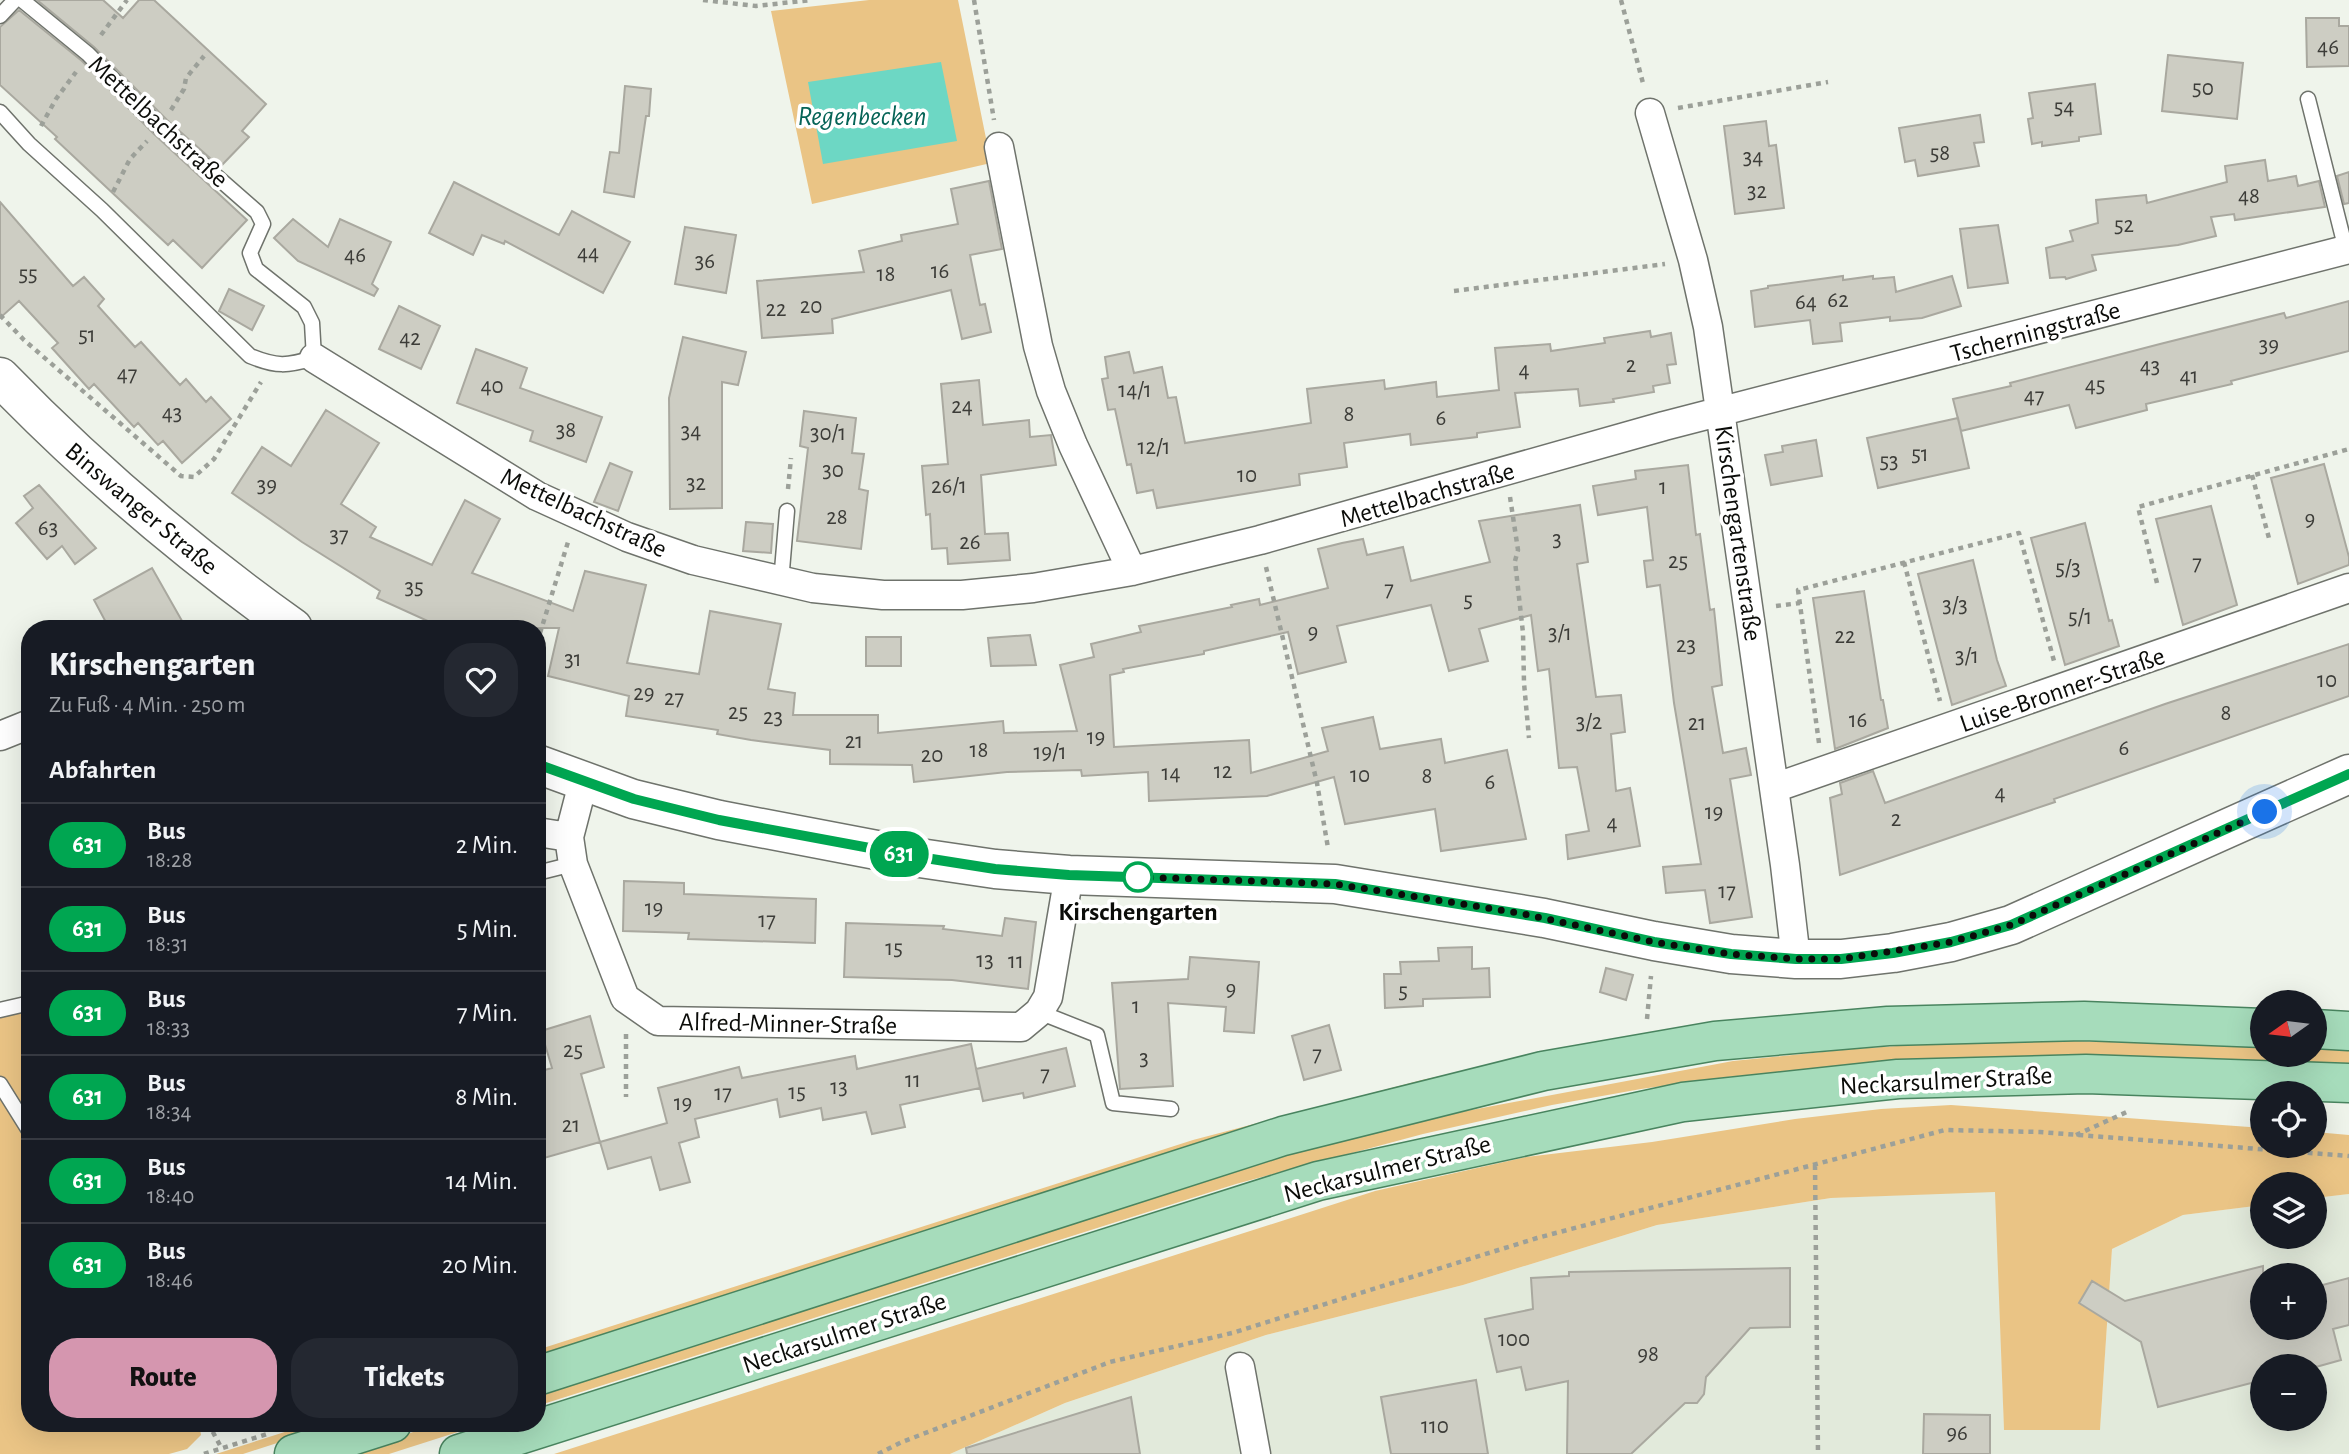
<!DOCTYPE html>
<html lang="de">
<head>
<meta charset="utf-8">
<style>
  :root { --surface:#171b24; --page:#242831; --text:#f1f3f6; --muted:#9ea1a6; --line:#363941; --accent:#d596af }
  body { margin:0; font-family:"Alegreya Sans",sans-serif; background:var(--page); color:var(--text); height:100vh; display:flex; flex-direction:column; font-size:26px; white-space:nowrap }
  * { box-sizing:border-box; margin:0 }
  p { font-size:23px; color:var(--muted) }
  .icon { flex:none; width:38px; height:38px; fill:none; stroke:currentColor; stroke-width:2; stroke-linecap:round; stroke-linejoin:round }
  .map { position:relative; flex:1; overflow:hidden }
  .details { position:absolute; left:21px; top:620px; width:525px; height:812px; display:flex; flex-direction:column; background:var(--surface); border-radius:28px; box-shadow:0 7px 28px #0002 }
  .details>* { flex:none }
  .badge { padding:0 14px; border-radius:23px; font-size:24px; line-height:46px }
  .needle { width:46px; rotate:256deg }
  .tools { position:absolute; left:2250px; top:990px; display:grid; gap:14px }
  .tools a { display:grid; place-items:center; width:77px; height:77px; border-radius:50%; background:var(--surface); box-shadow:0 7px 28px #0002; font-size:35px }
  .you { position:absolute; width:35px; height:35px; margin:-18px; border:5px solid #fff; border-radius:50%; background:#1a73e8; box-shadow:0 0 0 10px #1a73e833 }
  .map>.badge { position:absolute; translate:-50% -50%; box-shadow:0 0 0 4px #fff }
  h2 { padding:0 28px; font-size:26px; line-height:63px }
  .round { display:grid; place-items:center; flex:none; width:74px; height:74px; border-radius:28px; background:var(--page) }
  .head { display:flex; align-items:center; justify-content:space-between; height:119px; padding:0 28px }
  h1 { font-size:33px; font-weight:800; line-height:52px }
  .primary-button { display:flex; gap:14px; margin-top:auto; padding:14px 28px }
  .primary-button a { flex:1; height:80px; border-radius:28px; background:var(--accent); color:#111; font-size:28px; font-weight:800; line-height:80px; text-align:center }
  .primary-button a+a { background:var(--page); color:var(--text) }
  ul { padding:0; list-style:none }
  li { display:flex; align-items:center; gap:21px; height:84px; padding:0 28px; border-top:2px solid var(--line) }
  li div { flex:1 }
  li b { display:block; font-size:26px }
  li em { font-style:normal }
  li .badge { min-width:77px; font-weight:700; text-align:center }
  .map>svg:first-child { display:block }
  .built { fill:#e2eadb; fill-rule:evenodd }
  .green { fill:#eac485 }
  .water { fill:#6dd7c4 }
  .building { fill:#cdcdc3; stroke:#a9a89f; stroke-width:2 }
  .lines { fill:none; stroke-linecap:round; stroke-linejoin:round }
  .service-casing { stroke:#6f736c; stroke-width:17 }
  .minor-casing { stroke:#6f736c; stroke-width:31 }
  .secondary-casing { stroke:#6f736c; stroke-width:41 }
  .primary-casing { stroke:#49845f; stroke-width:41 }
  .path { stroke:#9ca099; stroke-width:4.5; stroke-dasharray:5 5; stroke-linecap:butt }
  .service { stroke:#fff; stroke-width:14 }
  .minor { stroke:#fff; stroke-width:28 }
  .secondary { stroke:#fff; stroke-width:38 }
  .primary { stroke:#a6dcbb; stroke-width:38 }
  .line-casing { stroke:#fff; stroke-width:16 }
  .line { stroke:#00a651; stroke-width:10 }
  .walk { stroke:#0b0c09; stroke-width:7; stroke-dasharray:0 12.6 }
  .stop-dot { fill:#fff; stroke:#00a651; stroke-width:3.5 }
  .labels { text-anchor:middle; stroke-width:7; stroke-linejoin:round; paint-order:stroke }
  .number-label { font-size:23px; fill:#3c3c38 }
  .street-label { font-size:26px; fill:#0b0c09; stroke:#fff }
  .stop-label { font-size:26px; font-weight:bold; fill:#0b0c09; stroke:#fff }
  .water-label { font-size:28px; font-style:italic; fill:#066457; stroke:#fff }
</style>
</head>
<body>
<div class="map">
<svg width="2349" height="1454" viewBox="0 0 2349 1454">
  <rect width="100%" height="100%" fill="#eff4eb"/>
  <path class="built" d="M1996,1191L2004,1429H2100L2112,1249L2183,1215L2263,1205V1237H2315V1198L2349,1194V1454H950L1065,1403L1266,1335L1463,1285L1657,1225L1831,1198ZM2263,1276H2315V1328H2263ZM2263,1367H2315V1419H2263Z"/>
  <path class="green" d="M869,0H958L991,163L812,204L771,11Z
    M30,1008V1423H199L201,1435L187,1449L169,1454H0V1015Z
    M1972,1041H2072L2263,1046V1055H2315V1047L2349,1048V1064H1865L1727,1077L1641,1089L1552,1105L1423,1134L1236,1184L537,1406V1392L1264,1161L1466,1111L1733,1061L1852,1049Z
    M1589,1044L537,1359V1350L1193,1140L1422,1080Z
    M1951,1105L2263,1128V1146H2315V1132L2349,1135V1194L2315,1198V1185H2263V1205L2183,1215L2112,1249L2100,1430H2004L1995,1192L1831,1198L1657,1225L1463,1285L1266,1335L1065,1403L950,1454H554L1375,1191L1526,1157L1652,1142L1795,1119L1881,1109Z
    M313,1423H339L243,1454H216Z
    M441,1423H486L389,1454H345Z"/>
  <path class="water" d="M941,62L957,141L823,164L808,82Z"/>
  <path class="building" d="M37,0H103L123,18L139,0H154L266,104L242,131L249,137L220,167L167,120L94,47Z
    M19,10L82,61L154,134L247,220L202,268L173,240L168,245L55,139L57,137L0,85V27Z
    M2306,18H2339V26H2349V66L2307,67Z
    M2168,55L2243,63L2237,119L2162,111Z
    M2095,84L2101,134L2079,137V141L2042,146V142L2032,144L2028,119L2033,118L2029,93Z
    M625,86L651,89L649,116H646L634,197L604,192L610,152L619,153Z
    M1980,115L1984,142L1974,143L1979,166L1918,176L1915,160L1905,162L1899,128Z
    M1766,121L1769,146L1776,145L1784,208L1735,214L1724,126Z
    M2265,160L2268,181L2296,176L2298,186L2319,181L2325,207L2235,220L2234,214L2211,217L2216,236L2178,245L2092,255L2096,270L2066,279L2065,277L2050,278L2046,248L2073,241L2070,231L2098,223L2096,200L2146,195L2147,203L2227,182L2225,166Z
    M2349,172V203L2344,204L2337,176Z
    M989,181L1002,249L970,255L980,305L985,304L991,332L962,339L951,290L832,319L833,333L762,338L757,281L864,272L859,251L902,241L901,235L958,224L951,189Z
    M454,182L559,235L572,211L630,242L603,293L505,241L504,244L482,235L473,255L429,233Z
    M0,202L73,286L84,277L104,299L98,306L135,347L141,342L180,385L186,379L206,402L211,397L231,419L182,463L163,441L158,445L138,423L134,427L94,384L89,389L52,348L58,343L19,301L0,318Z
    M293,219L328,247L340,219L391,242L372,284L378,289L374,296L298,261L274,238Z
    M1998,225L2008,283L1968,288L1960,229Z
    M685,227L736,235L726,293L675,284Z
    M1843,276V280L1873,276V279L1894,277L1896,292L1952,276L1961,306L1922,318L1890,321V317L1840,323L1842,341L1813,344L1810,320L1755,327L1751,291L1768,288V286Z
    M229,289L264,306L252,330L219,311Z
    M2349,301V351L2231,381L2232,384L2146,404L2147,410L2076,428L2069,405L1961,431L1953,399L2011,386L2010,383L2160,344L2284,313L2286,318Z
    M399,306L440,326L421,369L379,349Z
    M1650,331L1651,337L1671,333L1676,364L1667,365L1670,383L1653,386L1654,392L1613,399L1614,402L1580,406L1578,389L1515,393L1520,427L1477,433V437L1411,445L1410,434L1344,443L1347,467L1299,474L1300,485L1157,508L1153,490L1137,493L1131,464L1127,465L1115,409L1108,410L1102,379L1108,378L1105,357L1129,352L1134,373L1162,367L1168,398L1176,397L1185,443L1311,423L1307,389L1384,380L1385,389L1436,382L1437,397L1499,390L1495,348L1550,344L1551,351L1605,343L1604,338Z
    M683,337L746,352L738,385L722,382V508L670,509L669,398Z
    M476,349L527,368L520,388L602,417L586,462L530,441L533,431L457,403Z
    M979,380L983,425L1029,420L1030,437L1051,435L1056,465L981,475L985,534L1008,533L1010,560L948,564L947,548L932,549L930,514L926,515L922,466L948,464L941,384Z
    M326,410L379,443L341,504L376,527L370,537L432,565L465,500L500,519L472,573L573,611L585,571L646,585L627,663L699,674L710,611L781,624L768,689L795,693L793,715H878V733L1003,721L1004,733L1077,731L1060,665L1094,657L1091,644L1141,632L1139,626L1232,607L1231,605L1259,599L1260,605L1328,588L1318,549L1342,543L1363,539L1367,555L1403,547L1411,581L1490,562L1479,521L1580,505L1588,562L1577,564L1596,697L1621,695L1625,732L1611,734L1616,791L1630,788L1640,846L1568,859L1566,835L1589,831L1577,767L1559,768L1549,669L1538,671L1531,615L1479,629L1488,661L1449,671L1431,605L1337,626L1346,662L1298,674L1288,632L1204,651V654L1123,669L1124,672L1110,675L1114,747L1249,740L1251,773L1328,751L1322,728L1373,717L1380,749L1441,739L1445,763L1507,750L1526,839L1441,851L1435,809L1345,824L1334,777L1267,796L1149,801L1148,772L1082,776L1081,770L1007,772L914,782L912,765L830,764V750L751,740L717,734L718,730L626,716L629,696L548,676L559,628H443L377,598L380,591L302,542L232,493L262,447L291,466Z
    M804,411L856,418L852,453L864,454L859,489L868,491L861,549L797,541L808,448L800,446Z
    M1958,418L1969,468L1878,488L1867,438Z
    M1816,440L1822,476L1771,485L1765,455L1783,452L1782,446Z
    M610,463L632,472L618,511L594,502Z
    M2324,464L2349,557V565L2298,584L2271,478Z
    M1688,465L1696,535L1700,534L1710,610L1714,609L1722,685L1712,687L1723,753L1746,748L1751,775L1730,779L1752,917L1710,923L1705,890L1666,893L1663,867L1701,864L1674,703L1660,585L1647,587L1644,561L1653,560L1647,507L1598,515L1593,486L1636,479L1635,471Z
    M39,485L96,548L75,564L62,546L47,559L16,523L33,508L24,496Z
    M2211,506L2237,605L2183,625L2156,519Z
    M746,522L773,524L771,553L743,551Z
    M2085,523L2109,621L2112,620L2119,646L2065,665L2031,538Z
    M1973,560L1997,660L2006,686L1952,705L1918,574Z
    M152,568L186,628H109L94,600Z
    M1864,591L1881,700H1883L1888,728L1835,749L1813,598Z
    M1030,635L1036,665L991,666L988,638Z
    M866,637H901V666H866Z
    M2349,644V696L2054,799L2055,802L1840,875L1830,798L1842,794L1840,783L1873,771L1885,803L2165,704Z
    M624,881L684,883V894L816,899L815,943L688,939L689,933L623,931Z
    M1005,918L1036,922L1028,989L952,980L844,977L846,923L944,926L943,929L1002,936Z
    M1472,947V969L1489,968L1490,997L1423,999V1006L1385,1008L1384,974H1401L1400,962L1439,961L1438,948Z
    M1190,957L1259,962L1254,1033L1224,1031L1226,1007L1168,1003L1173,1086L1120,1089L1112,983L1188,979Z
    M1606,968L1633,975L1626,1000L1600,992Z
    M590,1016L604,1067L581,1074L600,1142L537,1160V1072L552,1068L541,1031Z
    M1329,1025L1341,1070L1304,1080L1292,1036Z
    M971,1044L980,1088L900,1105L905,1127L872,1134L866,1112L823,1120L821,1108L780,1117L777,1099L695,1119L699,1137L679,1143L690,1182L660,1190L651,1157L608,1169L600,1142L667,1123L658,1088L739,1067L742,1078L855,1056L857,1069Z
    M1066,1048L1075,1086L1024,1098L1023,1093L983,1101L976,1069Z
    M2263,1266V1328H2315V1287L2349,1278V1325L2333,1329L2341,1360L2316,1367H2263V1380L2158,1407L2141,1342L2079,1303L2092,1281L2125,1301Z
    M1790,1268V1327L1750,1328L1706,1377L1704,1394L1697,1403H1685L1631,1454H1567L1568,1381L1526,1390L1521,1367L1497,1372L1485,1319L1533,1309L1531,1278L1569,1276V1272Z
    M1476,1380L1488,1454H1391L1381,1397Z
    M1131,1397L1140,1454H967L966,1448Z
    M1924,1414L1990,1415V1454H1923Z"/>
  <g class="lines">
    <defs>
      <path id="service" d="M0,16L15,0
        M2308,99L2346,250
        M0,112L29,144L102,210L250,356C277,367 287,366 314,358L312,323L304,307L256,269L250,253L263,224L257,212L160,127L88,54L22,0
        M781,582L787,511
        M537,873L573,864
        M0,1010L30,1003
        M1039,1012L1097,1035L1113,1103L1171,1109
        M0,1084L30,1132"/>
      <path id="minor" d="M1650,113L1693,260L1708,327L1785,865L1796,959
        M999,147L1038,346L1051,391L1073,445L1132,571
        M314,358L537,496L627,537L693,560L813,588L883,595H962L1033,588L1132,571L1260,540L1664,426L2349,249
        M0,736L30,724
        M583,783L569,837L573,864L625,998L658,1021L1021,1027L1039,1012L1048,997L1069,875
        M1774,788L2349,588
        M537,832L569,837
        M1240,1367L1256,1454"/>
      <path id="secondary" d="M0,377C90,470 188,553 293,628
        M537,764L633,799L719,820L913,857L995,869L1069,875L1335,884L1544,918L1654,941L1731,954L1796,959H1841L1893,953L1951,942L2011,925L2349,774"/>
      <path id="primary" d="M2315,1029L2349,1031
        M537,1376L1283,1136L1543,1071L1715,1041L1888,1026L2084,1021L2263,1028
        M294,1454L392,1423
        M459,1454L1318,1181L1683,1102L1898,1079L2086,1074L2349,1083"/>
    </defs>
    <use href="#service" class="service-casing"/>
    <use href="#minor" class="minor-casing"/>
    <use href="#secondary" class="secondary-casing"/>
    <use href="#primary" class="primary-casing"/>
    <path class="path" d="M703,0L756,6L811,0
      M974,0L994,120
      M1621,0L1644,87
      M101,35L127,0
      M1678,108L1828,82
      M171,110L184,89L186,78L204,56
      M41,126L56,99L76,72
      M113,192L130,159L147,141
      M1454,291L1665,264
      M0,315L24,340L181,476L194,477L214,459L261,382
      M2252,475L2270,542
      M788,489L791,458
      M1510,497L1518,550L1515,561L1523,633L1524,683L1529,738
      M1904,562L1940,701
      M1266,567L1317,783L1328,848
      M2157,583L2138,507L2349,449V451
      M1776,606L1800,603
      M537,643L568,542
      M1819,743L1798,590L2019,533L2054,661
      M1647,1019L1651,976
      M626,1034V1097
      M2076,1135L2129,1111
      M1815,1165L1818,1454
      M208,1423L222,1449
      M204,1454L267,1434
      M878,1454L902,1442L1110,1362L1232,1333L1537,1238L1945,1130L2040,1132L2349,1156"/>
    <use href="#service" class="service"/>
    <use href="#minor" class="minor"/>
    <use href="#secondary" class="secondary"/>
    <use href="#primary" class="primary"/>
  </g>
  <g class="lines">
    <defs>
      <path id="line" d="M537,764L634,799L719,820L913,856L995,869L1069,875L1335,884L1545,918L1654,942L1731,954L1796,959H1841L1893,953L1951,942L2011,925L2349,774"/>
    </defs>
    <use href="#line" class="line-casing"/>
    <use href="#line" class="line"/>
    <path class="walk" d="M1138,877L1335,884L1519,913L1654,942L1731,954L1796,959H1841L1951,942L2011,925L2265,812"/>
  </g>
  <circle class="stop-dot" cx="1138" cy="877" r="14"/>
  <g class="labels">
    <g class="number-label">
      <text x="2328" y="54">46</text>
      <text x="2203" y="95">50</text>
      <text x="2064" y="114">54</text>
      <text x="1940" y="160">58</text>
      <text x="1753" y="164">34</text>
      <text x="1757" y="198">32</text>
      <text x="2249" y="203">48</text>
      <text x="2124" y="232">52</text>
      <text x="588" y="260">44</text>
      <text x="355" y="262">46</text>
      <text x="705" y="268">36</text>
      <text x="940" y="278">16</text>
      <text x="28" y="281">55</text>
      <text x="886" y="281">18</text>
      <text x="1838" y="307">62</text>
      <text x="1806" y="309">64</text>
      <text x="811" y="313">20</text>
      <text x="776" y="316">22</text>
      <text x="87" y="342">51</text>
      <text x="410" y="345">42</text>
      <text x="2269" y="352">39</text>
      <text x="1631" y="372">2</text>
      <text x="2150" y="373">43</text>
      <text x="1524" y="377">4</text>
      <text x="127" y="381">47</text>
      <text x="2189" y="383">41</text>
      <text x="2095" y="392">45</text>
      <text x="492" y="393">40</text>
      <text x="1135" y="397">14/1</text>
      <text x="2034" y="403">47</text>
      <text x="962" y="413">24</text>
      <text x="172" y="420">43</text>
      <text x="1349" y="421">8</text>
      <text x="1441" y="425">6</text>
      <text x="566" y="437">38</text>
      <text x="691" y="438">34</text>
      <text x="828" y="440">30/1</text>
      <text x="1154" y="454">12/1</text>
      <text x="1920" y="461">51</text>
      <text x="1889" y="468">53</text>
      <text x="833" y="477">30</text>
      <text x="1247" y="482">10</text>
      <text x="696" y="490">32</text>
      <text x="267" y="492">39</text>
      <text x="949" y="493">26/1</text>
      <text x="1663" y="494">1</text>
      <text x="837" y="524">28</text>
      <text x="2310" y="526">9</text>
      <text x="48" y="535">63</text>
      <text x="339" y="542">37</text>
      <text x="1557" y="546">3</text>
      <text x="970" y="549">26</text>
      <text x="1678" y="568">25</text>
      <text x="2197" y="570">7</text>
      <text x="2068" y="575">5/3</text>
      <text x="414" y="594">35</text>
      <text x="1389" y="596">7</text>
      <text x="1468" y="607">5</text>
      <text x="1955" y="612">3/3</text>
      <text x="2080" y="624">5/1</text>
      <text x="1313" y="639">9</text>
      <text x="1560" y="640">3/1</text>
      <text x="1845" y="643">22</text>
      <text x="1686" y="652">23</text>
      <text x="1967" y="663">3/1</text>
      <text x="573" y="666">31</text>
      <text x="2327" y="687">10</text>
      <text x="644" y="700">29</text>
      <text x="674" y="705">27</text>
      <text x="738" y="719">25</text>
      <text x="2226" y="720">8</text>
      <text x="773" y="724">23</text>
      <text x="1858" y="727">16</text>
      <text x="1589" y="729">3/2</text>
      <text x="1697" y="730">21</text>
      <text x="1096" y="744">19</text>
      <text x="854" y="748">21</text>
      <text x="2124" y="755">6</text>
      <text x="979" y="757">18</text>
      <text x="1050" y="759">19/1</text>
      <text x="932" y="762">20</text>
      <text x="1223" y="778">12</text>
      <text x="1171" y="780">14</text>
      <text x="1360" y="782">10</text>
      <text x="1427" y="783">8</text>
      <text x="1490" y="789">6</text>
      <text x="2000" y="800">4</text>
      <text x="1714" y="819">19</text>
      <text x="1896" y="826">2</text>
      <text x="1612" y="830">4</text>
      <text x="1727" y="898">17</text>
      <text x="654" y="915">19</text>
      <text x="767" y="927">17</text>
      <text x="894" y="955">15</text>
      <text x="985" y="967">13</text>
      <text x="1016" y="968">11</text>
      <text x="1231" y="996">9</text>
      <text x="1403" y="998">5</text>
      <text x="1136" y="1013">1</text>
      <text x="573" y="1057">25</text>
      <text x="1317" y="1061">7</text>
      <text x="1144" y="1065">3</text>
      <text x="1045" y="1081">7</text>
      <text x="913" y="1087">11</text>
      <text x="839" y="1094">13</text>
      <text x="797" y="1099">15</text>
      <text x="723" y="1100">17</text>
      <text x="683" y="1110">19</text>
      <text x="571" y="1132">21</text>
      <text x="1514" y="1346">100</text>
      <text x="1648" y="1361">98</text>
      <text x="1435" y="1433">110</text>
      <text x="1957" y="1440">96</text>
    </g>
    <g class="street-label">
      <text transform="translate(159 121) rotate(43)" y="9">Mettelbachstraße</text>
      <text transform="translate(2035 331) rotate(-15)" y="9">Tscherningstraße</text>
      <text transform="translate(1427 494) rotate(-16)" y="9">Mettelbachstraße</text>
      <text transform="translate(142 508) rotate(40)" y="9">Binswanger Straße</text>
      <text transform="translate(584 512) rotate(25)" y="9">Mettelbachstraße</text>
      <text transform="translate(1739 533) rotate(82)" y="9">Kirschengartenstraße</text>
      <text transform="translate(2062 689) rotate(-19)" y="9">Luise-Bronner-Straße</text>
      <text transform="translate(788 1023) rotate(1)" y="9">Alfred-Minner-Straße</text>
      <text transform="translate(1946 1080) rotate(-3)" y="9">Neckarsulmer Straße</text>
      <text transform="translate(1387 1168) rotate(-14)" y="9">Neckarsulmer Straße</text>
      <text transform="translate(844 1332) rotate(-18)" y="9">Neckarsulmer Straße</text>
    </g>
    <g class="stop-label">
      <text x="1138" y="920">Kirschengarten</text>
    </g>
    <g class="water-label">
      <text x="862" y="125">Regenbecken</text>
    </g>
  </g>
</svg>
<div class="tools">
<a><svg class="needle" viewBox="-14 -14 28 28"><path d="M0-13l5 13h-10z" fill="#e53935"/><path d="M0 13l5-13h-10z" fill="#9ea1a6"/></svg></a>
<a><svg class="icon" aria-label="locate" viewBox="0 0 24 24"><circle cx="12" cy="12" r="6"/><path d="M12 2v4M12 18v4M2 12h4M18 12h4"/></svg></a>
<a><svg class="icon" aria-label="layers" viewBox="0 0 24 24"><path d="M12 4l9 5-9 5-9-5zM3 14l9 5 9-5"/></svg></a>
<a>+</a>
<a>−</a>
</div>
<div class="you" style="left:2265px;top:812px"></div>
<b class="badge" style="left:899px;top:854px;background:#00a651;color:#fff">631</b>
<section class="details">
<div class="head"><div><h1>Kirschengarten</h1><p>Zu Fuß · 4 Min. · 250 m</p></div><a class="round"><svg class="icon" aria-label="heart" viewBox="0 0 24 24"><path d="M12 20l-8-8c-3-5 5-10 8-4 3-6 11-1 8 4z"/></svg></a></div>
<h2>Abfahrten</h2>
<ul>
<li><span class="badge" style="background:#00a651;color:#fff">631</span><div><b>Bus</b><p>18:28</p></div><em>2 Min.</em></li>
<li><span class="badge" style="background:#00a651;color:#fff">631</span><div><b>Bus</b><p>18:31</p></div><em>5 Min.</em></li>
<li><span class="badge" style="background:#00a651;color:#fff">631</span><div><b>Bus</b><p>18:33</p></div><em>7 Min.</em></li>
<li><span class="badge" style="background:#00a651;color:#fff">631</span><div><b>Bus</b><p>18:34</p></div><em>8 Min.</em></li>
<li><span class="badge" style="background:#00a651;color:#fff">631</span><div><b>Bus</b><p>18:40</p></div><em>14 Min.</em></li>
<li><span class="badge" style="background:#00a651;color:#fff">631</span><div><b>Bus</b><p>18:46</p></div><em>20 Min.</em></li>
</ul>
<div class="primary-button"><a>Route</a><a>Tickets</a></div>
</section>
</div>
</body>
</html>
